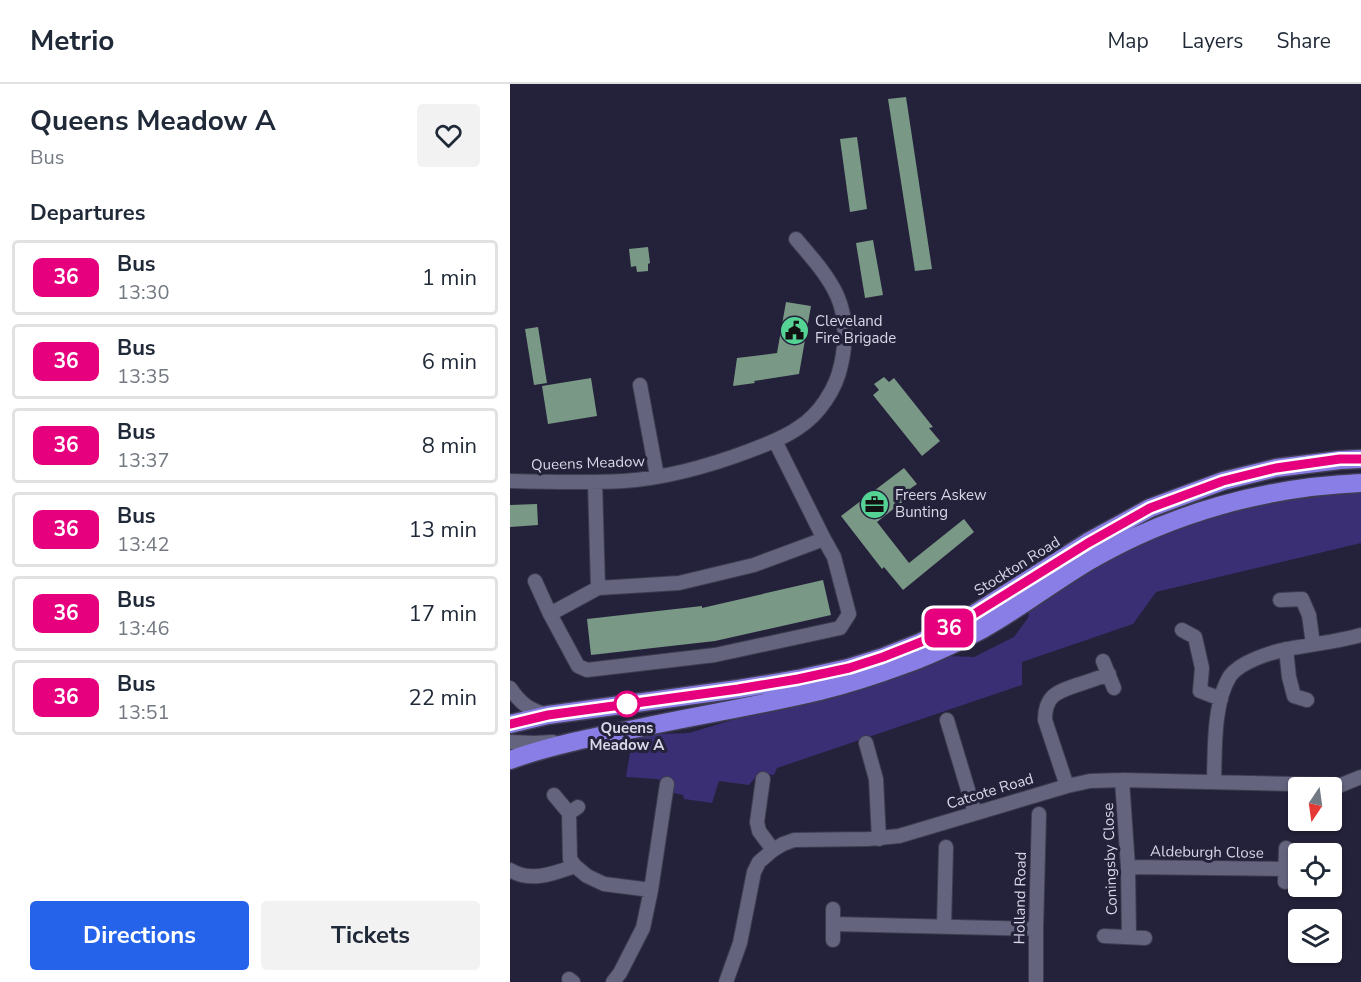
<!DOCTYPE html>
<html lang="en">
<head>
<meta charset="utf-8">
<style>
  :root { --surface:#fff; --page:#f2f2f3; --text:#1f2937; --muted:#747a83; --line:#e0e1e3; --accent:#2563eb }
  body { margin:0; font-family:"Nunito Sans",sans-serif; background:var(--page); color:var(--text); height:100vh; display:flex; flex-direction:column; font-size:22px; white-space:nowrap }
  * { box-sizing:border-box; margin:0 }
  p { font-size:20px; color:var(--muted) }
  .icon { flex:none; width:33px; height:33px; fill:none; stroke:currentColor; stroke-width:2; stroke-linecap:round; stroke-linejoin:round }
  .map { position:relative; flex:1; overflow:hidden }
  .details { display:flex; flex-direction:column; background:var(--surface); width:510px }
  .details>* { flex:none }
  .badge { padding:0 12px; border-radius:9px; font-size:21px; line-height:39px }
  .needle { width:39px; rotate:193deg }
  .fabs { position:absolute; left:778px; top:693px; display:grid; gap:12px }
  .fabs a { display:grid; place-items:center; width:54px; height:54px; border-radius:6px; background:var(--surface); box-shadow:0 2px 4px #0004; font-size:30px }
  .map>.badge { position:absolute; translate:-50% -50%; box-shadow:0 0 0 3px #fff }
  h2 { padding:0 30px; font-size:22px; line-height:54px }
  .round { display:grid; place-items:center; flex:none; width:63px; height:63px; border-radius:6px; background:var(--page) }
  .overview { display:flex; align-items:center; justify-content:space-between; height:102px; padding:0 30px }
  h1 { font-size:28px; font-weight:700; line-height:45px }
  .primary-button { display:flex; gap:12px; margin-top:auto; padding:12px 30px }
  .primary-button a { flex:1; height:69px; border-radius:6px; background:var(--accent); color:#fff; font-size:24px; font-weight:700; line-height:69px; text-align:center }
  .primary-button a+a { background:var(--page); color:var(--text) }
  ul { padding:0; list-style:none }
  li { display:flex; align-items:center; gap:18px; height:75px; margin:0 12px 9px; padding:0 18px; border:3px solid var(--line); border-radius:6px }
  li div { flex:1 }
  li b { display:block; font-size:22px }
  li em { font-style:normal }
  li .badge { min-width:66px; font-weight:700; text-align:center }
  header { display:flex; align-items:center; gap:36px; box-sizing:border-box; height:84px; padding:0 30px; background:var(--surface); border-bottom:2px solid var(--line) }
  header strong { font-size:28px }
  nav { display:flex; gap:33px; margin-inline-start:auto; font-size:21px }
  main { display:flex; flex:1; min-height:0 }
  .map>svg:first-child { display:block }
  .green { fill:#3a2f74 }
  .building { fill:#7a9886 }
  .lines { fill:none; stroke-linecap:round; stroke-linejoin:round }
  .minor-casing { stroke:#3e3c50; stroke-width:16 }
  .highway-casing { stroke:#3e3c50; stroke-width:21 }
  .minor { stroke:#64647f; stroke-width:14 }
  .highway { stroke:#897ee6; stroke-width:18 }
  .line-casing { stroke:#fff; stroke-width:14 }
  .line { stroke:#e6007e; stroke-width:9 }
  .stop-dot { fill:#fff; stroke:#e6007e; stroke-width:3 }
  .labels { text-anchor:middle; stroke-width:6; stroke-linejoin:round; paint-order:stroke }
  .poi-label { font-size:15px; fill:#d8d8e8; stroke:#24223a; text-anchor:start }
  .street-label { font-size:15px; fill:#d8d8e8; stroke:#24223a }
  .stop-label { font-size:15px; font-weight:bold; fill:#d8d8e8; stroke:#24223a }
</style>
</head>
<body>
<header>
<strong>Metrio</strong>
<nav><a>Map</a><a>Layers</a><a>Share</a></nav>
</header>
<main>
<section class="details">
<div class="overview"><div><h1>Queens Meadow A</h1><p>Bus</p></div><a class="round"><svg class="icon" aria-label="heart" viewBox="0 0 24 24"><path d="M12 20l-8-8c-3-5 5-10 8-4 3-6 11-1 8 4z"/></svg></a></div>
<h2>Departures</h2>
<ul>
<li><span class="badge" style="background:#e6007e;color:#fff">36</span><div><b>Bus</b><p>13:30</p></div><em>1 min</em></li>
<li><span class="badge" style="background:#e6007e;color:#fff">36</span><div><b>Bus</b><p>13:35</p></div><em>6 min</em></li>
<li><span class="badge" style="background:#e6007e;color:#fff">36</span><div><b>Bus</b><p>13:37</p></div><em>8 min</em></li>
<li><span class="badge" style="background:#e6007e;color:#fff">36</span><div><b>Bus</b><p>13:42</p></div><em>13 min</em></li>
<li><span class="badge" style="background:#e6007e;color:#fff">36</span><div><b>Bus</b><p>13:46</p></div><em>17 min</em></li>
<li><span class="badge" style="background:#e6007e;color:#fff">36</span><div><b>Bus</b><p>13:51</p></div><em>22 min</em></li>
</ul>
<div class="primary-button"><a>Directions</a><a>Tickets</a></div>
</section>
<div class="map">
<svg width="851" height="898" viewBox="0 0 851 898">
  <rect width="100%" height="100%" fill="#24223a"/>
  <path class="green" d="M851,404V459L646,508L623,540L512,578V601L267,684L264,691L249,689L239,701L209,697L202,719L174,715L173,711L163,709V698L146,695L116,693L123,651L179,649L437,572L464,573L504,553L518,534L520,520L599,473L664,442L731,421Z"/>
  <path class="building" d="M396,13L422,185L405,187L378,15Z
    M347,53L357,125L340,128L330,55Z
    M363,156L373,211L355,214L346,159Z
    M138,163L140,179L138,180V187L127,188L126,182L121,183L119,165Z
    M276,218L301,222L289,290L244,297L245,299L223,302L227,274L267,269Z
    M28,243L37,299L24,301L15,245Z
    M374,293L379,298L384,294L423,343L419,344L430,357L412,372L363,311L369,306L364,300Z
    M81,294L87,332L38,340L32,302Z
    M394,384L407,400L397,407L401,411L367,438L399,479L454,435L464,448L393,506L374,483L372,485L331,432Z
    M27,420L28,441L0,443V421Z
    M313,496L321,531L205,557L81,571L77,535L192,522V524Z"/>
  <g class="lines">
    <defs>
      <path id="minor" d="M130,301L147,392
        M0,397C38,398 76,399 114,397C157,394 199,382 239,367C255,361 274,354 288,344C309,331 326,305 331,281C344,222 323,198 286,155
        M85,398L88,504
        M25,497L40,530L68,582L77,586L205,571L330,544L339,530L324,473L314,455L265,357
        M770,516L792,515L799,531L803,560
        M40,530L88,504L169,499L244,481L314,455
        M672,546L685,553L692,584L690,607L711,615
        M776,565L779,593L784,612L797,616
        M593,577L604,604
        M0,604C11,620 19,626 38,631
        M437,636L465,729
        M0,658L24,659L43,658
        M356,659L366,695L369,755
        M253,695L247,738L249,747L263,766
        M612,696L618,783L619,853
        M704,697C705,667 703,619 720,592C730,578 761,568 778,565C802,560 827,558 851,551
        M557,702L535,636C535,612 546,608 567,601C577,598 588,594 599,590
        M44,711L59,729L68,723
        M59,729L60,775L65,782L77,792L94,800L141,806
        M618,783L775,785
        M0,786C21,799 45,789 65,782
        M775,798L776,764
        M323,825V856
        M323,840L526,845
        M434,843L436,763
        M594,852L635,854
        M59,895L63,898
        M103,898L110,889L133,844L141,806L157,700
        M216,898L230,859L244,788L249,778L263,766L273,760L284,756L358,755L389,752L557,702L580,697L612,696L831,701L851,693
        M526,898V845L529,730"/>
      <path id="highway" d="M0,640L38,631L228,605L288,595L338,584L373,573L411,558L456,535L578,458L640,424L713,397L766,384L830,376L851,375
        M0,676C39,662 79,654 119,646C183,632 247,622 310,607C338,600 366,591 393,581C420,572 446,559 471,546C509,525 542,499 579,477C661,429 756,403 851,399"/>
    </defs>
    <use href="#minor" class="minor-casing"/>
    <use href="#highway" class="highway-casing"/>
    <use href="#minor" class="minor"/>
    <use href="#highway" class="highway"/>
  </g>
  <g class="lines">
    <defs>
      <path id="line" d="M0,640L38,631L228,605L288,595L339,584L373,573L411,558L456,535L578,459L640,424L713,397L766,384L830,375H851"/>
    </defs>
    <use href="#line" class="line-casing"/>
    <use href="#line" class="line"/>
  </g>
  <defs>
    <symbol id="civic-disc" viewBox="-11 -11 22 22"><circle r="9.5" fill="#54d395" stroke="#24223a"/><path d="M-.6-6.5H3V-4.5H.6V-3L4-1V1h2V6H-6V1h2V-1L-.6-3ZM-1.2 2.5V6h2.4V2.5Z" fill="#111"/></symbol>
    <symbol id="office-disc" viewBox="-11 -11 22 22"><circle r="9.5" fill="#54d395" stroke="#24223a"/><path d="M-6-3h4V-5.5h4V-3h4V5H-6ZM-1-4.5V-3h2v-1.5ZM-6 0V1H6V0Z" fill="#111"/></symbol>
  </defs>
  <g fill-rule="evenodd">
    <use href="#civic-disc" x="268" y="230" width="33" height="33"/>
    <use href="#office-disc" x="348" y="404" width="33" height="33"/>
  </g>
  <circle class="stop-dot" cx="117" cy="620" r="12"/>
  <g class="labels">
    <g class="poi-label">
      <text x="305" y="242">Cleveland<tspan x="305" dy="17">Fire Brigade</tspan></text>
      <text x="385" y="416">Freers Askew<tspan x="385" dy="17">Bunting</tspan></text>
    </g>
    <g class="street-label">
      <text transform="translate(78 379) rotate(-2)" y="5">Queens Meadow</text>
      <text transform="translate(507 482) rotate(-32)" y="5">Stockton Road</text>
      <text transform="translate(480 707) rotate(-17)" y="5">Catcote Road</text>
      <text transform="translate(697 768) rotate(1)" y="5">Aldeburgh Close</text>
      <text transform="translate(600 775) rotate(-92)" y="5">Coningsby Close</text>
      <text transform="translate(510 814) rotate(-89)" y="5">Holland Road</text>
    </g>
    <g class="stop-label">
      <text x="117" y="649">Queens<tspan x="117" dy="17">Meadow A</tspan></text>
    </g>
  </g>
</svg>
<div class="fabs">
<a><svg class="needle" viewBox="-14 -14 28 28"><path d="M0-13l5 13h-10z" fill="#e53935"/><path d="M0 13l5-13h-10z" fill="#747a83"/></svg></a>
<a><svg class="icon" aria-label="locate" viewBox="0 0 24 24"><circle cx="12" cy="12" r="6"/><path d="M12 2v4M12 18v4M2 12h4M18 12h4"/></svg></a>
<a><svg class="icon" aria-label="layers" viewBox="0 0 24 24"><path d="M12 4l9 5-9 5-9-5zM3 14l9 5 9-5"/></svg></a>
</div>
<b class="badge" style="left:439px;top:544px;background:#e6007e;color:#fff">36</b>
</div>
</main>
</body>
</html>
